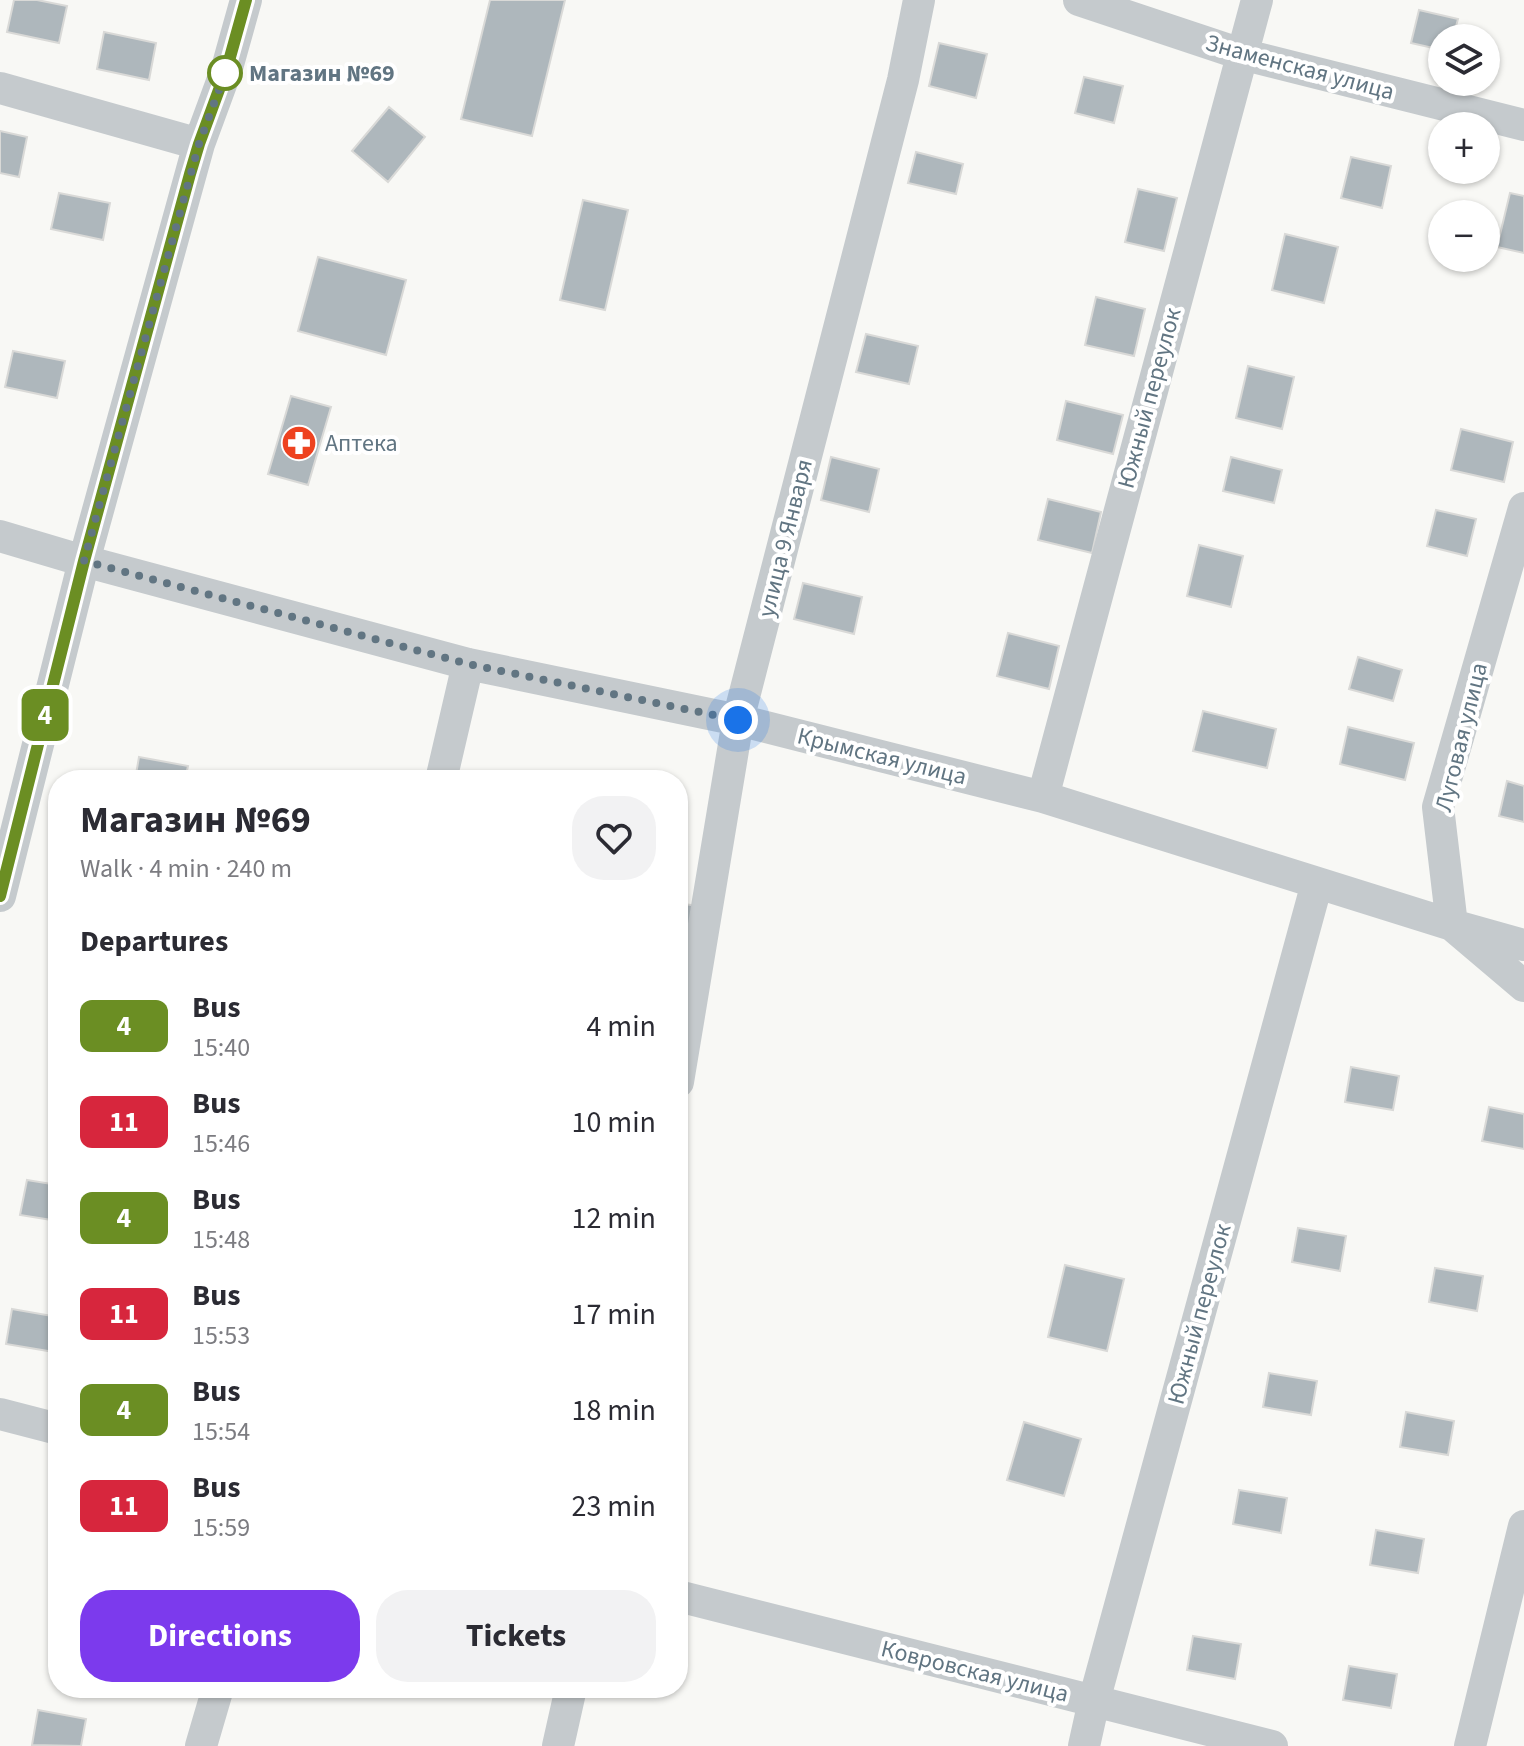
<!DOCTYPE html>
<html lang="en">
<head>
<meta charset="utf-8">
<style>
  :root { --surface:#fff; --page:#f2f2f3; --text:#2b2b33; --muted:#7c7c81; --accent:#7c3aed }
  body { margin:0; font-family:"Source Sans 3",sans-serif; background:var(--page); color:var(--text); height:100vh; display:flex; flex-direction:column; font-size:30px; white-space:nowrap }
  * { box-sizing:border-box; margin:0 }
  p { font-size:26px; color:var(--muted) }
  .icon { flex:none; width:44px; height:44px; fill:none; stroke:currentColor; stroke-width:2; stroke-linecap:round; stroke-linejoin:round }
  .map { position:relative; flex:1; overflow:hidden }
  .side { position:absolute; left:48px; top:770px; width:640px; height:928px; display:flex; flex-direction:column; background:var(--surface); border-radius:32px; box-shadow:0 2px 6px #0004 }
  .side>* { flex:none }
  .badge { padding:0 16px; border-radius:12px; font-size:28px; line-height:52px }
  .tools { position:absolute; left:1428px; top:24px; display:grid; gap:16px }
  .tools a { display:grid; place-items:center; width:72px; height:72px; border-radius:50%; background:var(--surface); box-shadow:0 2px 6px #0004; font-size:40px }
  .you { position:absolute; width:40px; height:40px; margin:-20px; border:6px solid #fff; border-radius:50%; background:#1a73e8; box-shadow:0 0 0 12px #1a73e833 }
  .map>.badge { position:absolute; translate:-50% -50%; box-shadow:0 0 0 4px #fff }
  h2 { padding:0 32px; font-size:30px; line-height:72px }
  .round { display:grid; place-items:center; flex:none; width:84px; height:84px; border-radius:32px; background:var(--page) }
  .head { display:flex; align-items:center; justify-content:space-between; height:136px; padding:0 32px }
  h1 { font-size:38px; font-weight:700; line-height:60px }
  .action { display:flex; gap:16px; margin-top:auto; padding:16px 32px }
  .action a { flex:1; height:92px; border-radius:32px; background:var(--accent); color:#fff; font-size:32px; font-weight:700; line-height:92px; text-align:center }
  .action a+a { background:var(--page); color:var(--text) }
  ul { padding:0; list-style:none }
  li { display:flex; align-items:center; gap:24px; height:96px; padding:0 32px }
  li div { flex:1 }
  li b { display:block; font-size:30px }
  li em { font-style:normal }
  li .badge { min-width:88px; font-weight:700; text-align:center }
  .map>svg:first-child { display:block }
  .building { fill:#aeb7bc; stroke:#d9d9d7; stroke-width:2 }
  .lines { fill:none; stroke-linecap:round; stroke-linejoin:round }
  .minor { stroke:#c5cacd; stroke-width:32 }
  .line-casing { stroke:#fff; stroke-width:18 }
  .line { stroke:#6b8e23; stroke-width:12 }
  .walk { stroke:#617582; stroke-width:8; stroke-dasharray:0 14.4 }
  .stop-dot { fill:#fff; stroke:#6b8e23; stroke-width:4 }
  .labels { text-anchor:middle; stroke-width:8; stroke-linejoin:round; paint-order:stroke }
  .street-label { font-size:24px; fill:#617582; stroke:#fff }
  .stop-label { font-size:24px; font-weight:bold; fill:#617582; stroke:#fff; text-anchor:start }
  .poi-label { font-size:24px; fill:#617582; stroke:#fff; text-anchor:start }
</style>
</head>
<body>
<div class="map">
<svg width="1524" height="1746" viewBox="0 0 1524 1746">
  <rect width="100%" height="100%" fill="#f8f8f5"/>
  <path class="building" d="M14,0H37L67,6L59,43L7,32Z
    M490,0H565L532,136L461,119Z
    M1419,10L1458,19L1453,38H1442V50L1411,43Z
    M104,32L156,43L149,80L97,69Z
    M939,43L987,54L976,98L929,86Z
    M1084,77L1123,86L1114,123L1075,113Z
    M389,107L425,137L388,182L352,151Z
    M0,131L27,137L19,177L0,173Z
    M916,152L963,164L956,194L908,183Z
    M1351,157L1391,166L1382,208L1341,198Z
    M1138,189L1177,198L1164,251L1125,242Z
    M59,193L110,203L103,240L51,229Z
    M1510,193L1524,196V253L1497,247Z
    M583,200L628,210L605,310L560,300Z
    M1285,234L1338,247L1324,303L1272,290Z
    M318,257L406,280L386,355L298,331Z
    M1096,297L1145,309L1134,356L1085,345Z
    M866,334L918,346L909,384L856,372Z
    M13,351L65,361L57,398L5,387Z
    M1248,366L1294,377L1282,429L1236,418Z
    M291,396L331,407L308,485L268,474Z
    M1066,401L1123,415L1113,454L1057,440Z
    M1461,429L1513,442L1504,482L1451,470Z
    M831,457L879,469L869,512L821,500Z
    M1231,457L1282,470L1274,503L1223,491Z
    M1048,499L1101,512L1092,553L1038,540Z
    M1436,510L1476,519L1467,556L1427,546Z
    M1199,545L1243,556L1231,607L1187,596Z
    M803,583L862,597L854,634L794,619Z
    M1008,633L1059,646L1049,689L997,676Z
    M1358,657L1402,670L1393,701L1349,689Z
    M1203,711L1276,729L1267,768L1193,751Z
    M1348,727L1414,743L1405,780L1340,764Z
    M139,757L188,766L185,780H135Z
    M1507,781L1524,786V822L1499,816Z
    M678,903L698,906L692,941L678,938Z
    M57,1062H58V1098L51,1097Z
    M1351,1067L1399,1076L1393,1110L1345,1102Z
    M1489,1107L1524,1114V1149L1482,1141Z
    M27,1180L58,1185V1221L20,1215Z
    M1298,1228L1346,1236L1340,1271L1292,1262Z
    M1065,1265L1124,1279L1107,1351L1048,1337Z
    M1435,1268L1483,1276L1477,1311L1429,1302Z
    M12,1309L58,1317L54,1352L6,1344Z
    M1269,1373L1317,1381L1311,1415L1263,1407Z
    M1406,1412L1454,1421L1448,1455L1400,1447Z
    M1024,1422L1081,1439L1064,1496L1007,1480Z
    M1239,1490L1287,1498L1281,1533L1233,1524Z
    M1376,1530L1424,1539L1418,1573L1370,1565Z
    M1193,1636L1241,1644L1235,1679L1187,1670Z
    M1349,1666L1397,1674L1391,1708L1343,1700Z
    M38,1710L86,1719L81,1746L32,1745Z"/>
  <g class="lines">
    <path class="minor" d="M1079,0L1241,54L1524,125
      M0,88L199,144
      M1524,508L1438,807L1452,925L1524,986
      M0,536L84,561L468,664L738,720L1043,797L1452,925L1524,945
      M441,780L468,664
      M1043,797L1257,0
      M0,896L84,561L199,144L227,68L246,0
      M678,1082L738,720L903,80L919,0
      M0,1414L58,1429
      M678,1596L1272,1746
      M201,1746L218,1688
      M558,1746L571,1688
      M1084,1746L1094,1701L1317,883
      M1470,1746L1524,1526"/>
  </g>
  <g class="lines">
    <defs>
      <path id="line" d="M0,896L84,561L190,174L199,144L227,68L246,0"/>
    </defs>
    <use href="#line" class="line-casing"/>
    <use href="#line" class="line"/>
    <path class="walk" d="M225,73L227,68L199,144L84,561L468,664L738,720"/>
  </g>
  <defs>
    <symbol id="pharmacy-disc" viewBox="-11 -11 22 22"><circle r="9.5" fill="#ee421f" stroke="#fff"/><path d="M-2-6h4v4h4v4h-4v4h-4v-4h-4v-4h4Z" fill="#fff"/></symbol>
  </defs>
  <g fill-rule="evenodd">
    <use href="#pharmacy-disc" x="279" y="423" width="40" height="40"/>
  </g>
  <circle class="stop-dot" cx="225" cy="73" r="16"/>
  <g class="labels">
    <g class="street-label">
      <text transform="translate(1300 67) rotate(15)" y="8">Знаменская улица</text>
      <text transform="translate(1149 398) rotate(-75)" y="8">Южный переулок</text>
      <text transform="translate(785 538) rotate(-76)" y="8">улица 9 Января</text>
      <text transform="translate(1461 737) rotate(-76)" y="8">Луговая улица</text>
      <text transform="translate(882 756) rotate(14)" y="8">Крымская улица</text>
      <text transform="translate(1199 1314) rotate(-75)" y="8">Южный переулок</text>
      <text transform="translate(975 1671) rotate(14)" y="8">Ковровская улица</text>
    </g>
    <g class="stop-label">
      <text x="249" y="81">Магазин №69</text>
    </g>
    <g class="poi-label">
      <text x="325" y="451">Аптека</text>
    </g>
  </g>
</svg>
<div class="tools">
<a><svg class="icon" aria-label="layers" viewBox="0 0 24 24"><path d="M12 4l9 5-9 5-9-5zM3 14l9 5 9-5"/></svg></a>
<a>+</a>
<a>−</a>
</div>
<div class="you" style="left:738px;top:720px"></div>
<b class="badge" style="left:45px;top:715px;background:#6b8e23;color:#fff">4</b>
<section class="side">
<div class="head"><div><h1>Магазин №69</h1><p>Walk · 4 min · 240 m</p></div><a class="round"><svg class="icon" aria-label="heart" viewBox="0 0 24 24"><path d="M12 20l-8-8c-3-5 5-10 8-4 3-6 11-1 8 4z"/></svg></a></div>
<h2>Departures</h2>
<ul>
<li><span class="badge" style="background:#6b8e23;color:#fff">4</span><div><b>Bus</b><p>15:40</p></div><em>4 min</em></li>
<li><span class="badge" style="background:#d7263d;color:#fff">11</span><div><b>Bus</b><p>15:46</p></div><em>10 min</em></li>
<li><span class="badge" style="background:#6b8e23;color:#fff">4</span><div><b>Bus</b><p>15:48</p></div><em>12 min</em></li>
<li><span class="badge" style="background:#d7263d;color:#fff">11</span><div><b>Bus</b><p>15:53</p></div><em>17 min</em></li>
<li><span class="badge" style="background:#6b8e23;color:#fff">4</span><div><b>Bus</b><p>15:54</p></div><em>18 min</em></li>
<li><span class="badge" style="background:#d7263d;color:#fff">11</span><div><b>Bus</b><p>15:59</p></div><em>23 min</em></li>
</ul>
<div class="action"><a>Directions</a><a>Tickets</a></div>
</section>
</div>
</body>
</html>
